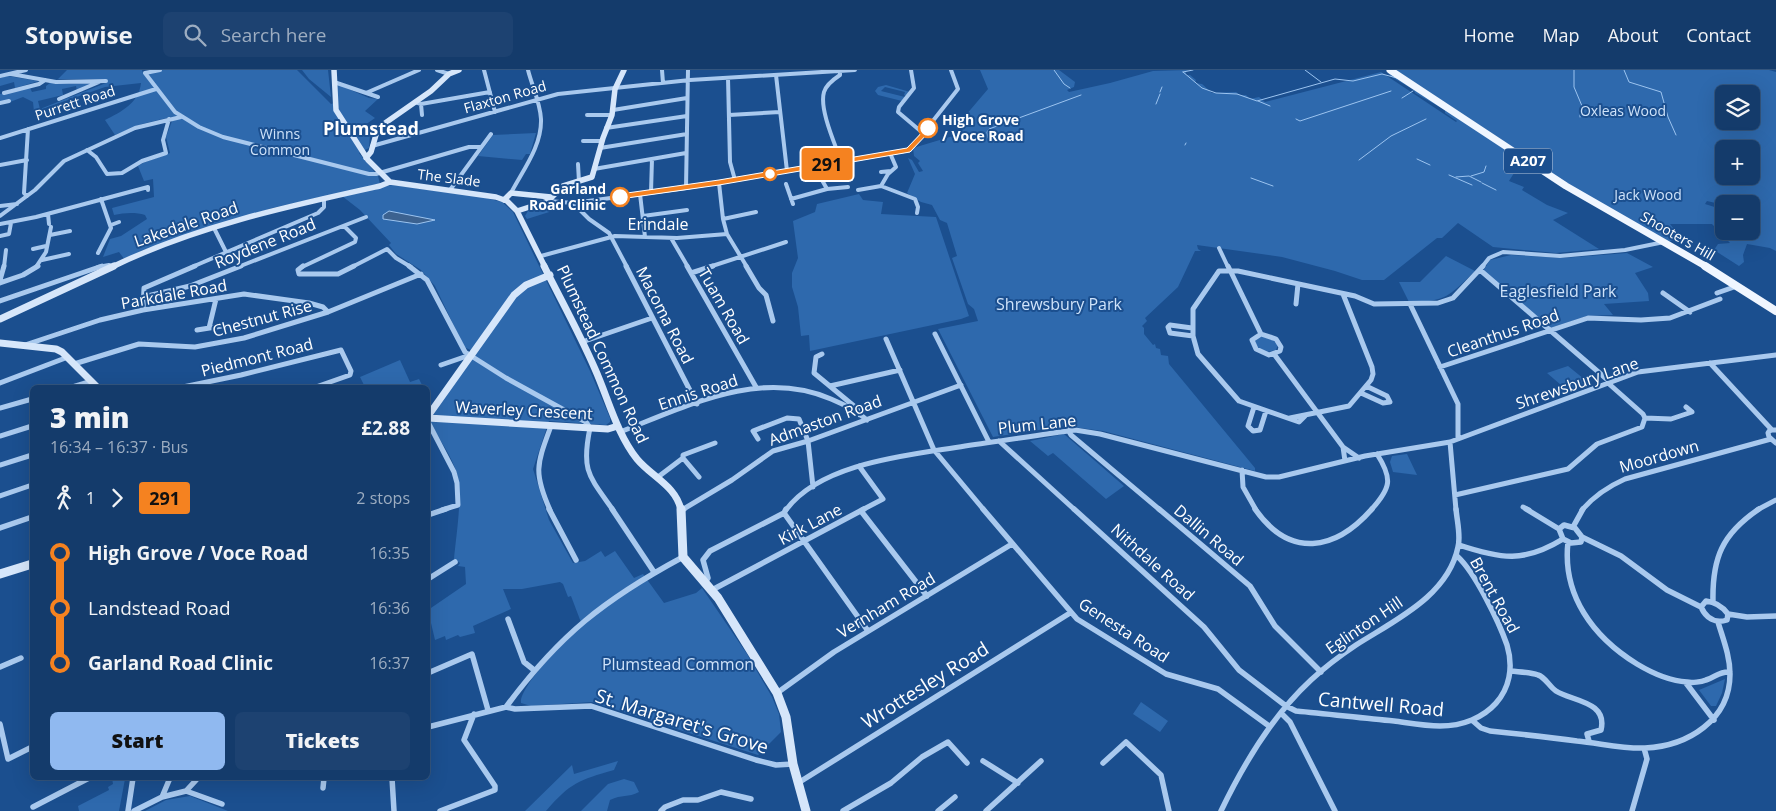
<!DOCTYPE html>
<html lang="en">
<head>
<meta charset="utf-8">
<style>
  :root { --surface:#143b6b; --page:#1d4271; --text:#f1f3f6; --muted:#9dadc1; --line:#33557e; --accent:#90b9f0 }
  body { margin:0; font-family:"Open Sans",sans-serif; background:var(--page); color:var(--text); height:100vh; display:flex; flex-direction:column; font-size:19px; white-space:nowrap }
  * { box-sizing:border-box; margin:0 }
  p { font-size:16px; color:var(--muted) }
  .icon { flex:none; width:28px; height:28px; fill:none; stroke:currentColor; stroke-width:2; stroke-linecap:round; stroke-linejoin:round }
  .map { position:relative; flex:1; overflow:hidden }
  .drawer { position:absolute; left:30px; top:315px; width:400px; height:395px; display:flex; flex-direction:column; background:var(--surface); border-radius:8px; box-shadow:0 5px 20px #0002,0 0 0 1px var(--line) }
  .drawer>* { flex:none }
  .badge { padding:0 10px; border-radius:4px; font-size:18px; line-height:32px }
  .fabs { position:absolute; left:1715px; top:15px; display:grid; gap:10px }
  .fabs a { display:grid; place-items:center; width:45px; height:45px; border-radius:8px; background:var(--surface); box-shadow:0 5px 20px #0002,0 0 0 1px var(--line); font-size:25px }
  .map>.badge { position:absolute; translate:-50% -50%; box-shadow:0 0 0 2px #fff }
  .legs { display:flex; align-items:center; gap:8px; height:55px; padding:0 20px; font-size:16px }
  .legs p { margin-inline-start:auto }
  .summary { display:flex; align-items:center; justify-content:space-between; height:85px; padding:0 20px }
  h1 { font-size:28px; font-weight:800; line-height:38px }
  .action { display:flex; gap:10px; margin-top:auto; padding:10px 20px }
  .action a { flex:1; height:58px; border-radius:8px; background:var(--accent); color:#111; font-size:20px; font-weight:800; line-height:58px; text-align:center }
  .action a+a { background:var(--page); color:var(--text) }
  ul { padding:0 20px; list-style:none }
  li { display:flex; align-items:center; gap:18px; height:55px; font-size:19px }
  li i { display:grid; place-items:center; width:8px; height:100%; margin:0 6px; background:currentColor }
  li i::after { content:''; width:12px; height:12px; margin:-6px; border:4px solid; border-radius:50%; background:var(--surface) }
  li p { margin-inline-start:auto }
  li:first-child i { background:linear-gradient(#0000 50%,currentColor 0) }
  li:last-child i { background:linear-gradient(currentColor 50%,#0000 0) }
  header { display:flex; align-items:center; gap:30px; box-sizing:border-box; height:70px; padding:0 25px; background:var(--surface); border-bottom:1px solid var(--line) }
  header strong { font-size:24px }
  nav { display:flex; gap:28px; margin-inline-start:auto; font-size:18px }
  .search { width:350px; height:45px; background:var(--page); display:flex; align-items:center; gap:12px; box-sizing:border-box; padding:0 18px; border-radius:8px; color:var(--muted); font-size:19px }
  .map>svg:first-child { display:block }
  .green { fill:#2e69ad; fill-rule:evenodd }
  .water { fill:#3c6290; stroke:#9cc4f0 }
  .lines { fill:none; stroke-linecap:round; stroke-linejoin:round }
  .stream { stroke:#9cc4f0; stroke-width:1 }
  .street-far2 { stroke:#a9c9ee; stroke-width:4 }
  .street-far1 { stroke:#a9c9ee; stroke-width:5 }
  .street { stroke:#a9c9ee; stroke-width:5.5 }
  .secondary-far2 { stroke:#d6e6fa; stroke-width:5.5 }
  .secondary-far1 { stroke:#d6e6fa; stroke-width:7 }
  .secondary { stroke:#d6e6fa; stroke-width:9 }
  .primary-far1 { stroke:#f0f6ff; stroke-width:7 }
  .primary { stroke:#f0f6ff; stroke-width:8 }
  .line-1 { fill:#f58220; stroke:#fff }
  .stop-1-dot { fill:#fff; stroke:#f58220; stroke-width:2.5 }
  .labels { text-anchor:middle; stroke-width:4; stroke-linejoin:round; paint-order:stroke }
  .far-street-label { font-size:14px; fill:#fff; stroke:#1b4f8f }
  .far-park-label { font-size:14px; fill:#cfe3fa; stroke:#1b4f8f }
  .far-stop-label { font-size:14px; font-weight:bold; fill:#fff; stroke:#1b4f8f; text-anchor:start }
  .shield { fill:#1b4f8f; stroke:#bbcadd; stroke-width:1 }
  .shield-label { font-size:15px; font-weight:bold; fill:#fff }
  .street-label { font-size:16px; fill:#fff; stroke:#1b4f8f }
  .park-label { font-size:16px; fill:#cfe3fa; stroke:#1b4f8f }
  .far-district-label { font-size:18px; font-weight:bold; fill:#fff; stroke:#1b4f8f }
  .near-street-label { font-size:19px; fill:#fff; stroke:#1b4f8f }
</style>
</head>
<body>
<header>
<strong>Stopwise</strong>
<div class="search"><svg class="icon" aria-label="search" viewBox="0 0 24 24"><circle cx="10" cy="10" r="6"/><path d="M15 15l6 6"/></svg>Search here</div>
<nav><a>Home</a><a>Map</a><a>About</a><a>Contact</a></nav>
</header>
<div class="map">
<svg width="1776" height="741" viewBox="0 0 1776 741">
  <rect width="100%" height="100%" fill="#1b4f8f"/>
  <path class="green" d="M67,0H142L143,3L155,0H297L331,34L337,32V14L369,28L378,29L365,41L375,48L365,55L375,58L370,64L369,78L359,83L378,106L380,114L272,138L141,181L125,190L119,182L103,187L110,169L121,166L147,149L145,145C135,142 124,143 114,145L112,138L154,127L153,109L144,111L138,96L143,93L170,83L166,67L172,51L171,47L142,54L115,65L105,50C121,42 139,33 141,13L105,17L34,42L33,32L23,27L10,32H0V24L30,18L32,22L46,19V16L50,13L92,14L77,21L76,16L62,19L63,25L38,31L40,39L106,13V9H58Z
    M302,0H328L331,27L309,9Z
    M980,0H1059L1075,12L1074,17L1067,20L1069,22L1110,13L1153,1L1189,0L1186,2V5H1190L1196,10L1195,13L1202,14L1212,23L1236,22L1240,25H1246L1250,29L1259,27L1265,32L1381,2L1456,52L1457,51L1445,43V40L1415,23L1414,20L1390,6L1389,3L1526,93L1527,95L1514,103L1509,111L1524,117L1522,120L1547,135L1568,143L1553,150L1599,179L1556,183L1493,177L1458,153L1442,168H1437L1384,210H1362L1335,201L1282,187L1197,175L1198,179L1201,181H1195L1178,217L1145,248L1147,251L1142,256L1144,258V264L1153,275L1155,274L1156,278L1160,279L1161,285L1168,286L1169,294L1255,398V401L1103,361L1065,356L993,367L938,259L978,251L974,239L968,234L952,188L957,186L947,153L940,150L932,135L921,132L907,123L915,104L908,88L912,90L919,102L923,101L918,93L920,91L914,86L913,78L963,63L960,58V52L988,19Z
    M1396,0H1769L1776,2V181L1770,178L1747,174L1743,185L1744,192L1739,196L1714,180L1718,174L1730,173L1712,154H1670L1680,167L1669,172L1578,120ZM1724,24H1751V51H1724ZM1724,79H1751V106H1724ZM1707,131L1724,135L1751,134V144L1756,151H1751V161H1724V140L1705,134Z
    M8,6L38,11H39L15,18L14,12L0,16V8Z
    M886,15L910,22L906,26L904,25L905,22L885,17L881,21L905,27L902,31L878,25L875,21L878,17Z
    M536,63L530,84H526L522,90L478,86L493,65Z
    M392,115L482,127L502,132L513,142L590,301L610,348V352L606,355L549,351L533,399L549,450L573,493L585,491L601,481L605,487L615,481L634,508L643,504L664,533L696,523L702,518L747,584L772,627L779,644L781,662L758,685L592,632L531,636L521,633C519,616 569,567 582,555L571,526L568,527L563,514L560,512L522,519H503L511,539L473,556L475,563L460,567L458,565L446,570L445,566L435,570L428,540L466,514L465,497L458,496L460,493L454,489C456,466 463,425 457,404C452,386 439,369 430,353V345L475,282L464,277L435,216L421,200L396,184L389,175L391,173L360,140L342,126Z
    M859,124L863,130L883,132L881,144L936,147L969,246L961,249L810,281L809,265L801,266L798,237L792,217V203L798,188L793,151L815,142L817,134Z
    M549,133L560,134L562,138L527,149L525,146L528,141Z
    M1627,183L1653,197L1635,203L1648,223L1649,231L1604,234L1613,245L1587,246L1550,258L1483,201L1490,190L1511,185L1563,188Z
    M1446,186L1475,201C1449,226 1446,232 1409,232L1399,212H1420Z
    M1261,266L1272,268L1278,275L1276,280L1267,282L1257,278L1255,271Z
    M400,290L410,312L419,309L423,317H365L360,307Z
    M1568,296L1589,313L1568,321L1547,303Z
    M1064,364L1124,416L1106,429L1053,383L1048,386L1030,371Z
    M1407,384L1417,405L1393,402L1390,392L1392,386Z
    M1725,609L1722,623L1716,636H1711L1699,620Z
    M1141,632L1168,651L1160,662L1133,644Z
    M618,691L614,700C579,710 570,713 546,741H525L572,695L574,704Z
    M112,708L125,709L119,741H79L78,736L109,720L108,717L113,714Z
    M624,709L634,712L639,722C628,728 622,724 610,730L607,741H581L608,714Z
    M190,726L228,741H145L166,730Z"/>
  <path class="water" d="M389,141L435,150L417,154L383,149V145Z"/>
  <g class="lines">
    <path class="stream" d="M1054,0L1064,14L1070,18
      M1305,0L1321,12
      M1574,0V17L1582,36L1581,44
      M1624,0L1629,12L1661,22L1668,47L1676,65
      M1183,2L1202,18L1216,23L1237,24L1257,31L1335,9L1353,11L1382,4L1397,8
      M1183,2L1193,0
      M1160,22L1162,17
      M1402,28L1413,21
      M1258,31L1270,36
      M1156,34L1160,24
      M1580,45V47
      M1296,49L1300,51L1391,21
      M988,68L987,62L989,59L1081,25
      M1185,75L1186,73
      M1417,89L1430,95
      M1359,90L1391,66L1426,49
      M1449,105L1472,115
      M1471,106L1484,102L1486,96
      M1456,107L1469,106L1481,112
      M1251,108L1273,116
      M1482,113L1496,120"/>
    <path class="street-far2" d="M160,0L145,3L175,42L199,57L223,67L369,104H376L469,77H481
      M437,0L449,4
      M484,0L495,42
      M662,0L663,13
      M911,0L914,18L899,37L898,42L924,64
      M840,1V5C834,9 826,15 824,22C819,39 835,74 841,91
      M11,4L56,12L106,11
      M776,5L787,101
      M0,6L26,0
      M728,8L730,92L735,110
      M334,12L378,27
      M4,23L39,14L45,10
      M366,23L419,0
      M59,29L99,12
      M415,32L421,34L490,22
      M0,33L9,31
      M421,34L422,45
      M613,40L687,28
      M587,45H612
      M729,45L780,42
      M606,58L687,46
      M0,68L156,19
      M583,71H602
      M372,76L558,24L690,10L855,0
      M600,78L687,64
      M87,80L96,87L107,104L122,103L142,91L166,83L163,70L169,49
      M890,83L896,97L888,104L881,116L915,129L918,137L917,143
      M578,94L579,112
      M0,95L27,90
      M594,99L686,83
      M881,102L891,101
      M821,110L846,104
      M719,113L723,149L727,164L747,197
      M786,114L793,134
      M686,118L688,0
      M827,119L848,117
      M450,120L491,64
      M858,120L881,116
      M651,122L652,89
      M511,123C523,100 542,76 541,49C540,32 532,16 528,0
      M640,124L645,167
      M27,126L24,123L28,59
      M791,129L827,119L814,96
      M548,131L573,133L686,118L910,80L958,19L951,0
      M573,133L589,149L609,163L627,197
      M0,136L17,134
      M48,144L49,154
      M0,146L35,120L64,91L135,58L181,47
      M643,146L687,140
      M723,149L756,142
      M0,154L36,147L148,117V120
      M111,155L119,152
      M214,158L226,182
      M50,165L70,161
      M0,166L9,164L11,153
      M671,168L688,197
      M1219,178L1228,197
      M33,179L46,176
      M98,183L111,158L101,129
      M541,186L615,166L677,168L727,164
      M42,190L69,184
      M4,197L6,180
      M36,197L46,182L51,157
      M98,197L109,195L110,197
      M192,197L318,143L324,137V128
      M238,197L366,147
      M302,197L355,172L356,168L344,156
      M352,197L387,179L396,188L411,197
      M709,197L786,172
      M1482,197L1489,188L1503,182L1560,186L1625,180L1664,172"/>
    <path class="street-far1" d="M110,196L111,198
      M303,196L298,200L299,204H338L354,196
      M409,196L427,210L465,282L506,308L586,352L590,358C581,401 589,406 613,440
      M626,196L697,334
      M687,196L756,317
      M746,196L759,218L766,225L773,251
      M1228,196L1261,264
      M1480,200L1610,312
      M691,203L713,196
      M0,210L4,196
      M0,213L23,205L38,196
      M1663,223L1690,242
      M1717,223L1737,216
      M143,227L190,216L241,196
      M0,231L102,196
      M1296,234L1298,214
      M1410,234L1458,334V368
      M143,240L144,218L195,196
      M209,258L216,229
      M1192,258L1170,255L1168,257L1170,263L1193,266
      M197,260L222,256
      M935,264L989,372
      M1261,264L1276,269L1281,277L1280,281L1269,285L1256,279L1252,270Z
      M886,269L934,380L984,440
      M582,272L652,248
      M25,275L100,250L143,240L244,224L309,233L323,237L328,242
      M822,284L816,287L814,303L860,341V345
      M1274,284L1343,377L1345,391
      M1710,293L1772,360
      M74,294L139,274L195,277L244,268L328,242L421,204
      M441,295L470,285
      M1440,297L1588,248L1641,250L1670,248L1720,229
      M0,313L68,287
      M830,316L900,300
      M69,318L92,311
      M178,318L241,305L341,280L351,301L350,305L313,318
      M1361,323L1383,333L1390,332L1387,326L1366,316
      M1254,337L1248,356L1253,361L1260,360L1266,341
      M0,338L32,329
      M1305,346L1299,352L1239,331L1198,284L1193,266V239L1219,201H1238L1355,226L1374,234L1438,233L1453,228L1483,196
      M1290,348L1349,336L1371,310L1373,304L1372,297L1343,224
      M1645,348L1671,349L1692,342L1686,337
      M428,352L454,402L457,413L458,435L442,440
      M1068,360L1071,365L1160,440
      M1776,360H1770L1768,363L1769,367L1776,373
      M620,362C687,336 760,298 831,329C843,334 857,341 867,350
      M0,366L32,356
      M758,369L753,361L787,348L799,349L808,371L813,417
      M999,371L1075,440
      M1450,372L1456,440
      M1343,377L1359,388
      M683,388L699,407
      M0,395L32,385
      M859,396L883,429L862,440
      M1242,400L1243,417L1256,440
      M658,407L683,388V385L715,373
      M1455,425L1568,399L1597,374L1642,357L1645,348L1643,344L1608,313
      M0,426L32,415
      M1523,437L1529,440
      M550,440C533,402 537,394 551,356
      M682,440L732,410L773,381L808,371L961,315
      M786,440C821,392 911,385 965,376C1002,371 1038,365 1075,360L1100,364L1266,407H1279L1365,386L1450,372L1638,302L1776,285
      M1371,440C1391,418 1393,409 1377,384
      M1582,440C1594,426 1607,417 1625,409L1771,369
      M1757,440L1776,430"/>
    <path class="street" d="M549,439L576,490
      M612,439L654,502
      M983,439L1077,549L1166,604L1218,619L1269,656
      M1074,439L1204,557L1239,600L1286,636L1296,641C1329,644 1361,648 1394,651C1409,653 1425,656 1440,656C1486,656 1521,622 1507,575C1499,552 1475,502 1457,486
      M1159,439L1250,516L1275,556L1321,602
      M1255,439C1290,489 1335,481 1372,439
      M1526,439L1559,459
      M681,441L684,439
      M861,441L927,526
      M784,443L868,561
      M428,445L446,439
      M1564,455L1575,458L1582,467L1581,472L1571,473L1563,469L1559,459Z
      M1573,457L1583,439
      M0,458L32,447
      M1582,467L1621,486L1667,520L1701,537
      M1568,472C1562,525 1593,567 1637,594C1652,603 1669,611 1687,612C1692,613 1701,612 1706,610C1716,607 1719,601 1730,602
      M1459,475C1501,489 1524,493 1563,469
      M428,497V509
      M428,509L455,492
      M705,512L708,508L703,490L710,481L784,443L786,439
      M712,520L864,439
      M1706,531C1716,532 1722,536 1728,544L1727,550C1715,554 1706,548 1701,537Z
      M1713,532C1712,488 1722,464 1759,439
      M1728,544L1747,547L1776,546
      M508,549L524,592L534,600
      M0,597L21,588
      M1511,601C1520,602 1530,602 1538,605C1545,607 1549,616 1556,621C1571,631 1608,631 1601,660L1587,664L1589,671
      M428,603L472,584L488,640
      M1686,613L1714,650
      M777,623L834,582L1012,474
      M506,637C559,565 605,529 683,487
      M1281,643L1290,652L1335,741
      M1473,651L1481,658L1490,661C1519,664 1548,667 1577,671C1599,673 1623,679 1645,678C1688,676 1730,650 1730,604C1730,586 1723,569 1718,552
      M0,654L8,689L32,677
      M428,657L506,637L515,639L591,636L756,690L776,695L793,694
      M983,691L1018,713
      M1103,693L1126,672L1161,705L1169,741
      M392,708L394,741
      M798,713L1070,543
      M323,718L324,708
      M186,721L198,708
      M162,727L170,708
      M33,737L89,708
      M128,741L133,708
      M134,741L162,727L186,721L222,734
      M440,741L495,720V716L464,670L474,644
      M661,741L665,737L683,730H698L721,722L751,729
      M843,741L891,713L922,687L948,672L967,693
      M938,741L955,727
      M986,741L1041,691
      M1221,741C1244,693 1272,646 1311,610C1325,597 1341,585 1356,575C1395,550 1448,526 1458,477C1461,466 1457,451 1456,439
      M1632,741L1647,689L1644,678"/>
    <path class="secondary-far2" d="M334,0L336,40L368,90L390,112L496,127L507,131L517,141L545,197
      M366,88L371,82L378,58L431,21L449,4L459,0
      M504,130L511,123L551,127
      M517,141L548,131L563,116L592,107L603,68L612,45L615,19L624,0
      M112,197C196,156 289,136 380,116L390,112"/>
    <path class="secondary-far1" d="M544,196C561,230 580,264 595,299C608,328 617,364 637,389C652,407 676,416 681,440
      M0,249L114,196
      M0,273L56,279L62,282L98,318
      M428,346L514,225L526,215L550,205
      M428,348L608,359L618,356"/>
    <path class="secondary" d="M681,439L683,487L718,528L777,623L786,647L793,694L806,741
      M0,504L32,494"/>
    <path class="primary-far1" d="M1390,0L1566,116L1707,197"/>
    <path class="primary" d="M1705,196L1776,241"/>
  </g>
  <path class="line-1" d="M928,56L932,58L931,60L910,82L719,115L620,129L616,127L620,124L719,110L907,78Z"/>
  <g class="stop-1-dot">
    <circle cx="928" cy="58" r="9"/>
    <circle cx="770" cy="104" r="6"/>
    <circle cx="620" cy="127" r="9"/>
  </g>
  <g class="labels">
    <g class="far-street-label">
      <text transform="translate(505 27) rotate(-16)" y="5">Flaxton Road</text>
      <text transform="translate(75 33) rotate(-18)" y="5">Purrett Road</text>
      <text transform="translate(449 108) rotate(7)" y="5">The Slade</text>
      <text transform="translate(1678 166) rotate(30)" y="5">Shooters Hill</text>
    </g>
    <g class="far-park-label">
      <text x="1623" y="46">Oxleas Wood</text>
      <text x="280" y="69">Winns<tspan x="280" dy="16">Common</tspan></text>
      <text x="1648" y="130">Jack Wood</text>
    </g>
    <g class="far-stop-label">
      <text x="942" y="55">High Grove<tspan x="942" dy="16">/ Voce Road</tspan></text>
      <text x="606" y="124" text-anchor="end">Garland<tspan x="606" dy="16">Road Clinic</tspan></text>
    </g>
    <rect class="shield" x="1504" y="78.5" width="48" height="25" rx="4"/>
    <g class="shield-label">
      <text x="1528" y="96">A207</text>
    </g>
    <g class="street-label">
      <text transform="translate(186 154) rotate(-19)" y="6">Lakedale Road</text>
      <text x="658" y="160">Erindale</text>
      <text transform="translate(265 173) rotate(-22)" y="6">Roydene Road</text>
      <text transform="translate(174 224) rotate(-10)" y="6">Parkdale Road</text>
      <text transform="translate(724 236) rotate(60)" y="6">Tuam Road</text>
      <text transform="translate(665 245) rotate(63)" y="6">Macoma Road</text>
      <text transform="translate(262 248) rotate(-15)" y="6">Chestnut Rise</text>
      <text transform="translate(1503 263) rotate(-19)" y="6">Cleanthus Road</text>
      <text transform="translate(603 284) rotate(65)" y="6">Plumstead Common Road</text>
      <text transform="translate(257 287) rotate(-14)" y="6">Piedmont Road</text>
      <text transform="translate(1577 313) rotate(-19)" y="6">Shrewsbury Lane</text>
      <text transform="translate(698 322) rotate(-18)" y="6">Ennis Road</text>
      <text transform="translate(524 340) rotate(3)" y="6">Waverley Crescent</text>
      <text transform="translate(825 350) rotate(-20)" y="6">Admaston Road</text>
      <text transform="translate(1037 354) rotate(-6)" y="6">Plum Lane</text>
      <text transform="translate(1659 386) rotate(-16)" y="6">Moordown</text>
      <text transform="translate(810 454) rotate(-28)" y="6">Kirk Lane</text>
      <text transform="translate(1209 465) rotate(40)" y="6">Dallin Road</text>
      <text transform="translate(1153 492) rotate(42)" y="6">Nithdale Road</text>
      <text transform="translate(1495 525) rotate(61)" y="6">Brent Road</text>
      <text transform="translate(886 535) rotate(-31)" y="6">Vernham Road</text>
      <text transform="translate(1364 555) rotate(-34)" y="6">Eglinton Hill</text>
      <text transform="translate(1124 560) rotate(33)" y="6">Genesta Road</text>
    </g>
    <g class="park-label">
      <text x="1558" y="227">Eaglesfield Park</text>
      <text x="1059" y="240">Shrewsbury Park</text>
      <text x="678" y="600">Plumstead Common</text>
    </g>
    <g class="far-district-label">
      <text x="371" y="65">Plumstead</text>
    </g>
    <g class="near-street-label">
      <text transform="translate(925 615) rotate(-32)" y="7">Wrottesley Road</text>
      <text transform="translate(1381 634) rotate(5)" y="7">Cantwell Road</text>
      <text transform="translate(682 651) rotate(17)" y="7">St. Margaret's Grove</text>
    </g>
  </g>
</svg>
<div class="fabs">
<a><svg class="icon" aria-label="layers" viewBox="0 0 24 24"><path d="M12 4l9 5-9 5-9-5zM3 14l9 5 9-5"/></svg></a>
<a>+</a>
<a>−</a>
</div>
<b class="badge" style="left:827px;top:94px;background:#f58220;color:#111">291</b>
<section class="drawer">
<div class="summary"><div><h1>3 min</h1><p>16:34 – 16:37 · Bus</p></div><b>£2.88</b></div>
<div class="legs"><svg class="icon" aria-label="walk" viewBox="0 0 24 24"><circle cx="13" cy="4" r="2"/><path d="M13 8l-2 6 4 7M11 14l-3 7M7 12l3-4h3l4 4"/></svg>1<svg class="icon" aria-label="forward" viewBox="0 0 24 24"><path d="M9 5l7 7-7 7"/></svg><b class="badge" style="background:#f58220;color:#111">291</b><p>2 stops</p></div>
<ul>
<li><i style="color:#f58220"></i><b>High Grove / Voce Road</b><p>16:35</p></li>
<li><i style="color:#f58220"></i><span>Landstead Road</span><p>16:36</p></li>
<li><i style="color:#f58220"></i><b>Garland Road Clinic</b><p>16:37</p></li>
</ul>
<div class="action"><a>Start</a><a>Tickets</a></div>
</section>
</div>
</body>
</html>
